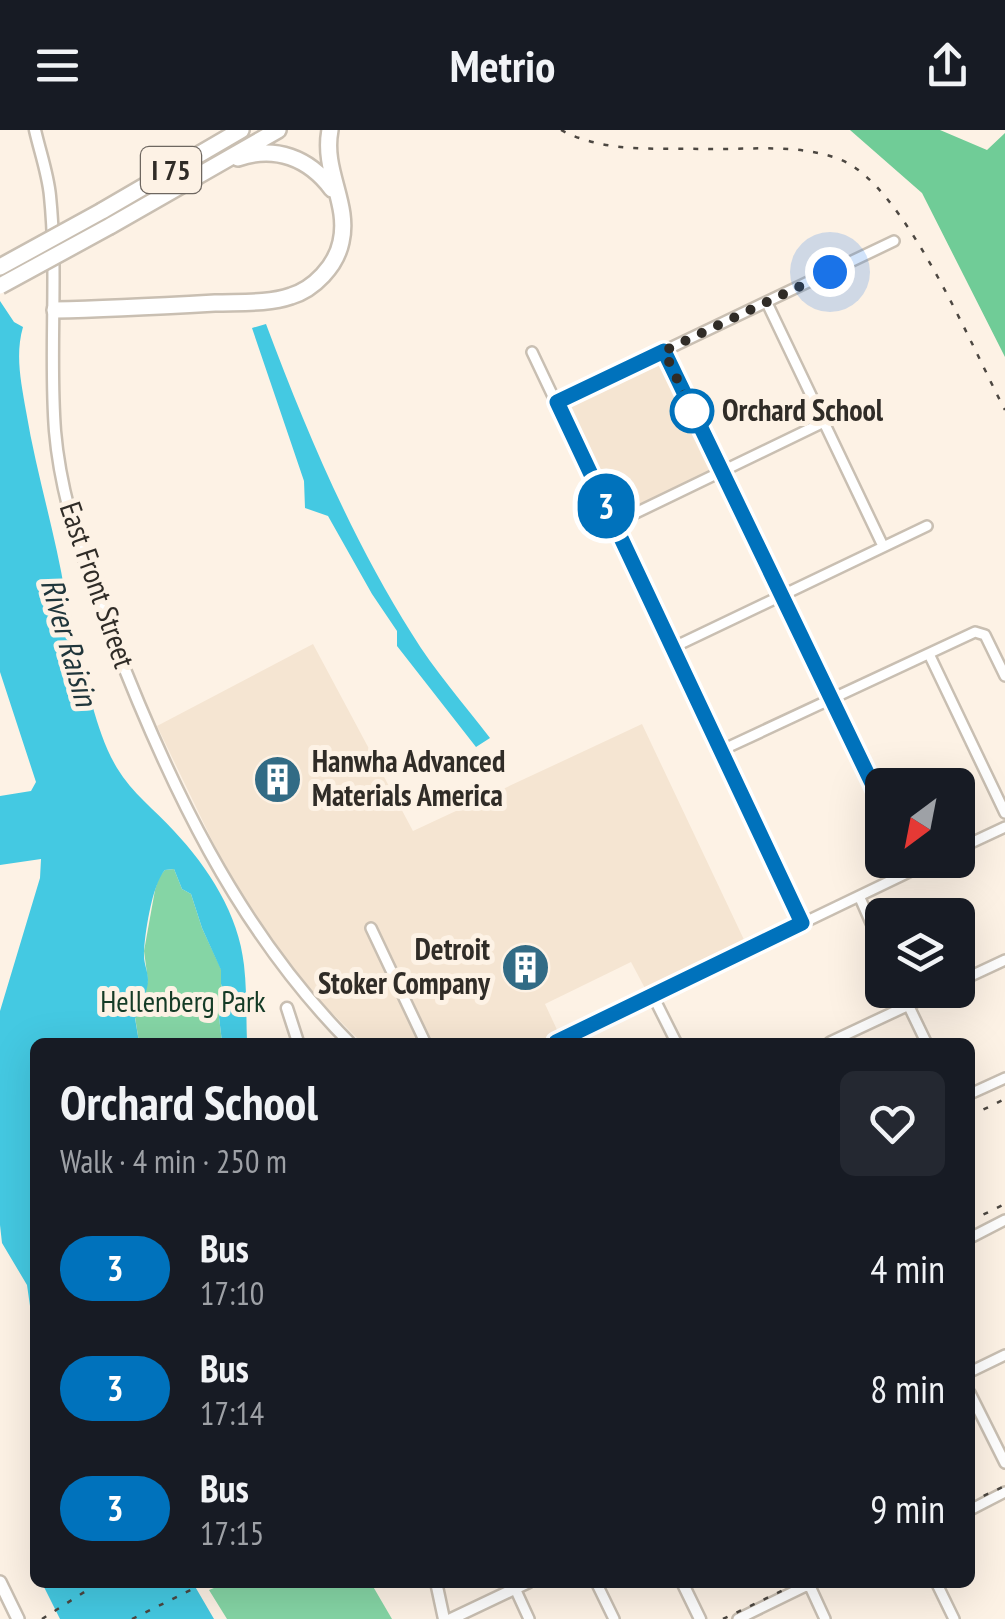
<!DOCTYPE html>
<html lang="en">
<head>
<meta charset="utf-8">
<style>
  :root { --surface:#171b24; --page:#242831; --text:#f1f3f6; --muted:#9ea1a6 }
  body { margin:0; font-family:"PT Sans Narrow",sans-serif; background:var(--page); color:var(--text); height:100vh; display:flex; flex-direction:column; font-size:38px; white-space:nowrap }
  * { box-sizing:border-box; margin:0 }
  p { font-size:32px; color:var(--muted) }
  .icon { flex:none; width:55px; height:55px; fill:none; stroke:currentColor; stroke-width:2; stroke-linecap:round; stroke-linejoin:round }
  .map { position:relative; flex:1; overflow:hidden }
  .drawer { position:absolute; left:30px; top:908px; width:945px; height:550px; display:flex; flex-direction:column; background:var(--surface); border-radius:15px; box-shadow:0 10px 40px #0002 }
  .drawer>* { flex:none }
  .badge { padding:0 20px; border-radius:32px; font-size:35px; line-height:65px }
  .needle { width:65px; rotate:212deg }
  .fabs { position:absolute; left:865px; top:638px; display:grid; gap:20px }
  .fabs a { display:grid; place-items:center; width:110px; height:110px; border-radius:15px; background:var(--surface); box-shadow:0 10px 40px #0002; font-size:50px }
  .you { position:absolute; width:50px; height:50px; margin:-25px; border:8px solid #fff; border-radius:50%; background:#1a73e8; box-shadow:0 0 0 15px #1a73e833 }
  .map>.badge { position:absolute; translate:-50% -50%; box-shadow:0 0 0 5px #fff }
  .round { display:grid; place-items:center; flex:none; width:105px; height:105px; border-radius:15px; background:var(--page) }
  .overview { display:flex; align-items:center; justify-content:space-between; height:170px; padding:0 30px }
  h1 { font-size:48px; font-weight:600; line-height:75px }
  ul { padding:0; list-style:none }
  li { display:flex; align-items:center; gap:30px; height:120px; padding:0 30px }
  li div { flex:1 }
  li b { display:block; font-size:38px }
  li em { font-style:normal }
  li .badge { min-width:110px; font-weight:700; text-align:center }
  header { display:flex; justify-content:space-between; align-items:center; height:130px; padding:0 30px; background:var(--surface); font-size:45px; font-weight:600 }
  .map>svg:first-child { display:block }
  .built { fill:#f5e5d2 }
  .green { fill:#85d5a5 }
  .forest { fill:#70cc97 }
  .water { fill:#44c9e2 }
  .lines { fill:none; stroke-linecap:round; stroke-linejoin:round }
  .minor-casing { stroke:#c9bfb2; stroke-width:14 }
  .tertiary-casing { stroke:#c9bfb2; stroke-width:15 }
  .secondary-casing { stroke:#c9bfb2; stroke-width:16 }
  .motorway-casing { stroke:#c9bfb2; stroke-width:20 }
  .minor { stroke:#fff; stroke-width:9 }
  .tertiary { stroke:#fff; stroke-width:10 }
  .secondary { stroke:#fff; stroke-width:11 }
  .motorway { stroke:#fff; stroke-width:15 }
  .rail { stroke:#4c4741; stroke-width:2.5; stroke-dasharray:5 10; stroke-linecap:butt }
  .motorway-bridge-casing { stroke:#c9bfb2; stroke-width:20; stroke-linecap:butt }
  .motorway-bridge { stroke:#fff; stroke-width:15 }
  .line-casing { stroke:#fff; stroke-width:22 }
  .line { stroke:#0072bc; stroke-width:15 }
  .walk { stroke:#302c27; stroke-width:10; stroke-dasharray:0 18 }
  .stop-dot { fill:#fff; stroke:#0072bc; stroke-width:5 }
  .labels { text-anchor:middle; stroke-width:10; stroke-linejoin:round; paint-order:stroke }
  .shield { fill:#fdf2e5; stroke:#6e6760; stroke-width:2.5 }
  .shield-label { font-size:28px; font-weight:bold; fill:#302c27 }
  .stop-label { font-size:30px; font-weight:bold; fill:#302c27; stroke:#fdf2e5; text-anchor:start }
  .street-label { font-size:30px; fill:#302c27; stroke:#fdf2e5 }
  .poi-label { font-size:30px; font-weight:bold; fill:#302c27; stroke:#fdf2e5; text-anchor:start }
  .park-label { font-size:30px; fill:#143b26; stroke:#fdf2e5 }
  .water-label { font-size:32px; font-style:italic; fill:#20363b; stroke:#fdf2e5 }
</style>
</head>
<body>
<header><svg class="icon" aria-label="menu" viewBox="0 0 24 24"><path d="M4 6h16M4 12h16M4 18h16"/></svg>Metrio<svg class="icon" aria-label="share" viewBox="0 0 24 24"><path d="M12 15V3M7 8l5-5 5 5M5 13v7h14v-7"/></svg></header>
<div class="map">
<svg width="1005" height="1489" viewBox="0 0 1005 1489">
  <rect width="100%" height="100%" fill="#fdf2e5"/>
  <path class="built" d="M662,226L716,339L617,387L562,274Z
    M313,514L413,701L642,594L747,816L648,864L631,832L545,874L559,904L541,912H361L299,850L271,815L221,729L157,596Z"/>
  <path class="green" d="M174,739L182,759L191,764L202,798L221,839V854L225,866L219,887L222,912H139L135,887L144,881L141,868L148,851L144,821L155,760L159,747L165,740Z
    M226,1453H371L392,1489H227L209,1460Z"/>
  <path class="forest" d="M850,0H940L987,20L1005,3V227L922,63Z"/>
  <path class="water" d="M0,171L14,192L23,197C15,225 21,252 26,281C36,342 55,402 65,463C68,482 61,500 74,514C89,554 95,601 117,638C132,663 155,680 174,701C208,737 239,785 244,835C247,861 246,887 247,912H222L219,887L225,866L221,854V840L202,798L191,764L182,759L174,739L165,740C152,754 144,807 144,826C144,834 148,842 148,850C148,862 141,868 144,881L135,888L139,912H35V1211L27,1155L2,1113L0,1095V881L40,748L41,729L0,735V666L31,661L36,652L0,542Z
    M266,194C306,301 351,407 412,504C434,540 464,574 490,608L476,617L397,516V501L372,464L328,386L305,378L304,351L252,198Z
    M42,1453H193L214,1489H60Z"/>
  <g class="lines">
    <defs>
      <path id="minor" d="M767,173L883,416
        M663,221L882,674
        M532,222L803,793
        M557,272L894,111
        M615,393L824,292
        M674,517L927,396
        M929,524L1005,683
        M722,620L975,502L985,505L1005,546
        M958,719L1005,697
        M860,768L882,818
        M371,798L425,912
        M958,852L1005,830
        M901,860L926,912
        M653,866L676,912
        M556,912L934,730
        M830,912L941,860
        M970,964L1005,948
        M970,1108L1005,1090
        M970,1242L1005,1225
        M970,1263L1005,1333
        M970,1380L1005,1362
        M512,1452L529,1489
        M596,1452L614,1489
        M808,1452L825,1489
        M936,1452L954,1489
        M738,1489L814,1452"/>
      <path id="tertiary" d="M35,0C40,22 48,44 50,66C58,144 49,223 55,301C61,372 86,438 111,504C168,652 236,798 349,912
        M287,878L298,912
        M436,1452L444,1489
        M682,1452L700,1489
        M451,1489L529,1452"/>
      <path id="secondary" d="M0,1452L18,1489"/>
      <path id="motorway" d="M238,28C275,15 309,28 332,59
        M102,81L241,0
        M110,96L278,0
        M55,180C108,179 162,176 215,173C240,172 268,174 291,166C314,159 336,136 341,112C350,73 322,41 330,0"/>
    </defs>
    <use href="#minor" class="minor-casing"/>
    <use href="#tertiary" class="tertiary-casing"/>
    <use href="#secondary" class="secondary-casing"/>
    <use href="#motorway" class="motorway-casing"/>
    <use href="#minor" class="minor"/>
    <use href="#tertiary" class="tertiary"/>
    <use href="#secondary" class="secondary"/>
    <use href="#motorway" class="motorway"/>
    <path class="rail" d="M561,0C604,23 655,18 703,19C748,20 796,13 839,29C904,53 972,218 1005,280
      M970,986L1005,969
      M970,1091L1005,1074
      M970,1372L1005,1356
      M42,1489L100,1452
      M132,1489L207,1452
      M723,1489L800,1452"/>
    <defs>
      <path id="motorway-bridge" d="M0,137L102,81
        M0,156L110,96"/>
    </defs>
    <use href="#motorway-bridge" class="motorway-bridge-casing"/>
    <use href="#motorway-bridge" class="motorway-bridge"/>
  </g>
  <g class="lines">
    <defs>
      <path id="line" d="M556,912L802,793L557,272L664,221L882,674"/>
    </defs>
    <use href="#line" class="line-casing"/>
    <use href="#line" class="line"/>
    <path class="walk" d="M692,281L664,221L830,142"/>
  </g>
  <defs>
    <symbol id="building-disc" viewBox="-11 -11 22 22"><circle r="9.5" fill="#326b85" stroke="#fdf2e5"/><path d="M-4-6H4V6H1V3H-1V6H-4ZM-2.5-4.3h1.7v1.8h-1.7ZM.8-4.3h1.7v1.8H.8ZM-2.5-1h1.7V.8h-1.7ZM.8-1h1.7V.8H.8Z" fill="#fff"/></symbol>
  </defs>
  <g fill-rule="evenodd">
    <use href="#building-disc" x="250" y="622" width="55" height="55"/>
    <use href="#building-disc" x="498" y="810" width="55" height="55"/>
  </g>
  <circle class="stop-dot" cx="692" cy="281" r="20"/>
  <g class="labels">
    <rect class="shield" x="141" y="17" width="60" height="46" rx="8"/>
    <g class="shield-label">
      <text x="171" y="50">I 75</text>
    </g>
    <g class="stop-label">
      <text x="722" y="291">Orchard School</text>
    </g>
    <g class="street-label">
      <text transform="translate(97 455) rotate(71)" y="10">East Front Street</text>
    </g>
    <g class="poi-label">
      <text x="312" y="642">Hanwha Advanced<tspan x="312" dy="34">Materials America</tspan></text>
      <text x="490" y="830" text-anchor="end">Detroit<tspan x="490" dy="34">Stoker Company</tspan></text>
    </g>
    <g class="park-label">
      <text x="183" y="882">Hellenberg Park</text>
    </g>
    <g class="water-label">
      <text transform="translate(69 512) rotate(74)" y="11">River Raisin</text>
    </g>
  </g>
</svg>
<div class="fabs">
<a><svg class="needle" viewBox="-14 -14 28 28"><path d="M0-13l5 13h-10z" fill="#e53935"/><path d="M0 13l5-13h-10z" fill="#9ea1a6"/></svg></a>
<a><svg class="icon" aria-label="layers" viewBox="0 0 24 24"><path d="M12 4l9 5-9 5-9-5zM3 14l9 5 9-5"/></svg></a>
</div>
<div class="you" style="left:830px;top:142px"></div>
<b class="badge" style="left:606px;top:376px;background:#0072bc;color:#fff">3</b>
<section class="drawer">
<div class="overview"><div><h1>Orchard School</h1><p>Walk · 4 min · 250 m</p></div><a class="round"><svg class="icon" aria-label="heart" viewBox="0 0 24 24"><path d="M12 20l-8-8c-3-5 5-10 8-4 3-6 11-1 8 4z"/></svg></a></div>
<ul>
<li><span class="badge" style="background:#0072bc;color:#fff">3</span><div><b>Bus</b><p>17:10</p></div><em>4 min</em></li>
<li><span class="badge" style="background:#0072bc;color:#fff">3</span><div><b>Bus</b><p>17:14</p></div><em>8 min</em></li>
<li><span class="badge" style="background:#0072bc;color:#fff">3</span><div><b>Bus</b><p>17:15</p></div><em>9 min</em></li>
</ul>
</section>
</div>
</body>
</html>
